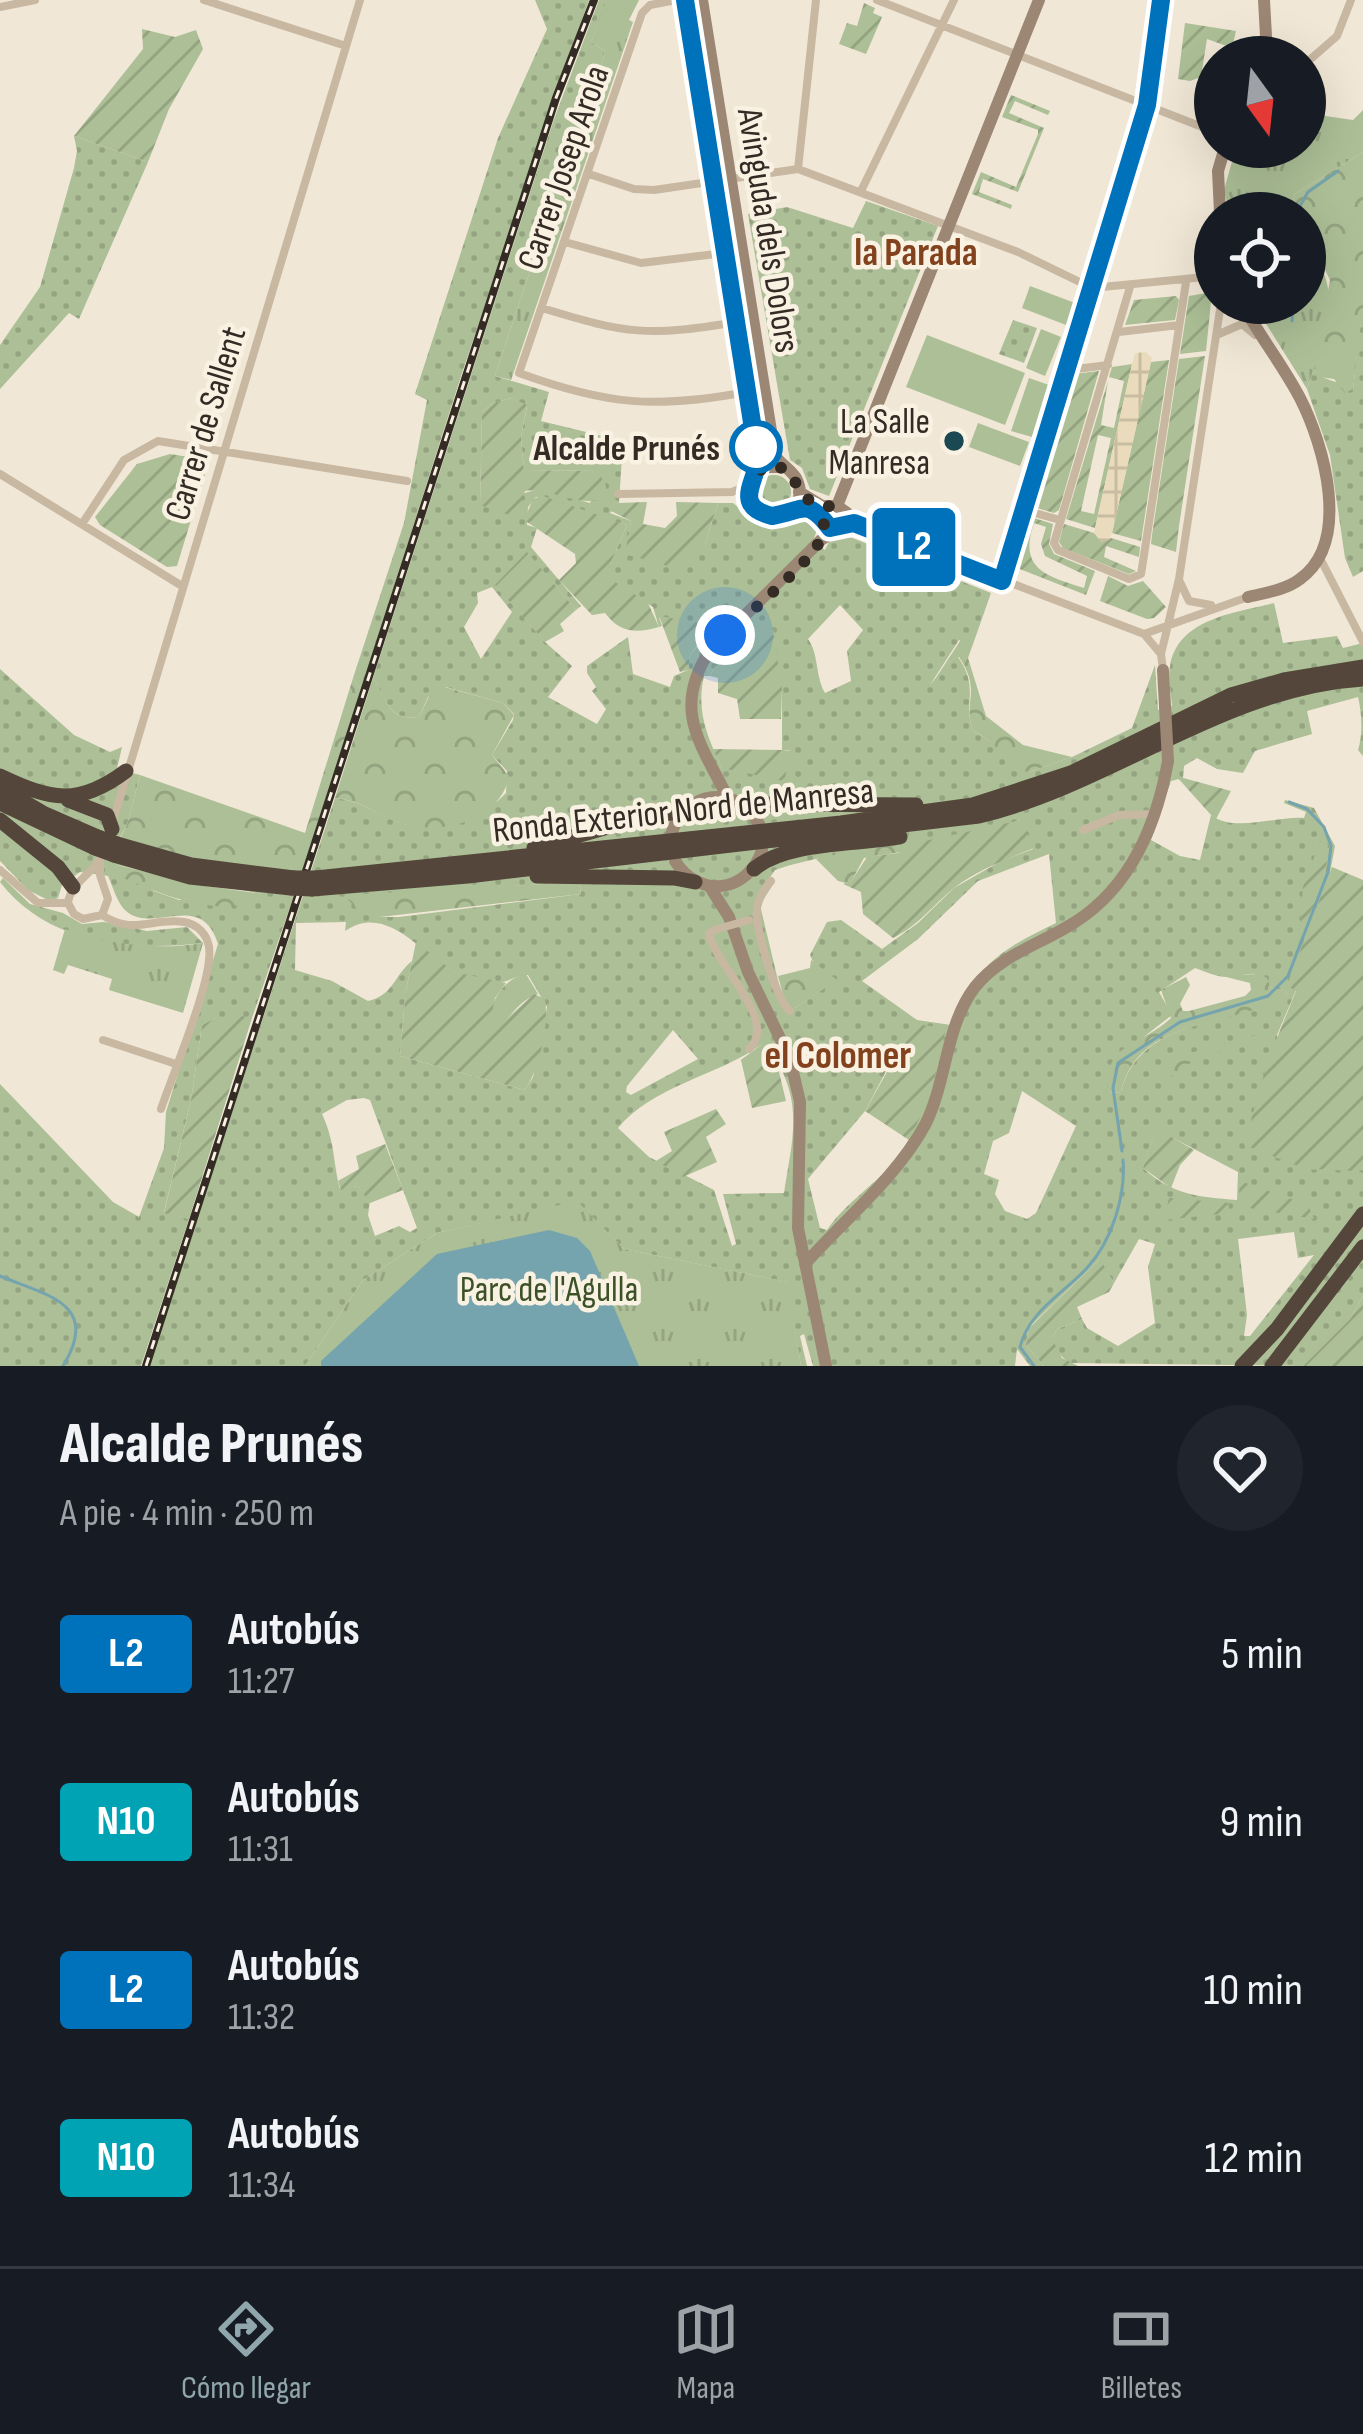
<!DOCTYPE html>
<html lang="es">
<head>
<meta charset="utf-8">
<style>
  :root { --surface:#171b24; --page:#20242c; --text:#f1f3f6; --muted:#9ea1a6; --line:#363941; --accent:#90a6ad }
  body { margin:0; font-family:"Sofia Sans Condensed",sans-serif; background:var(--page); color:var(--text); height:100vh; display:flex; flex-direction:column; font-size:45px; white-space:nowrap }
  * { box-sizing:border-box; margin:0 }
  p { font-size:39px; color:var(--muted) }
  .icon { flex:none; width:66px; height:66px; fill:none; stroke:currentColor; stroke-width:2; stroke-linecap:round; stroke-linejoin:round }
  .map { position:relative; height:1366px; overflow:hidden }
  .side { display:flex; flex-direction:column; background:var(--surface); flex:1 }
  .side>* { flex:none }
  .badge { padding:0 24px; border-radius:9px; font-size:42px; line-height:78px }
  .needle { width:78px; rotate:165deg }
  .buttons { position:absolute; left:1194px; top:36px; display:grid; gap:24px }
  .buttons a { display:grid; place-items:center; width:132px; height:132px; border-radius:50%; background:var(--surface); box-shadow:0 12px 48px #0002; font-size:60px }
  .you { position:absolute; width:60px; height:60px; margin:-30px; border:9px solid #fff; border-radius:50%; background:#1a73e8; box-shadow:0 0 0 18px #1a73e833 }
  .map>.badge { position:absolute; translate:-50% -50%; box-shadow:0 0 0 6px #fff }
  .round { display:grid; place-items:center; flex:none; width:126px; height:126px; border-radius:63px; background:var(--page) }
  .overview { display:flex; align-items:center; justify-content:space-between; height:204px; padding:0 60px }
  h1 { font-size:57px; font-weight:800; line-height:90px }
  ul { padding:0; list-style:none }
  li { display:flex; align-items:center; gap:36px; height:168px; padding:0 60px }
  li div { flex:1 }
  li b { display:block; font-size:45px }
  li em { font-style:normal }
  li .badge { min-width:132px; font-weight:700; text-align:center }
  .tab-bar { display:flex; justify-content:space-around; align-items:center; height:168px; border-top:3px solid var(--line); background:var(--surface); font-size:33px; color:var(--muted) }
  .tab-bar a { display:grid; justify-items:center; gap:6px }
  .tab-bar .on { color:var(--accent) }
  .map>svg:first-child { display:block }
  .grass { fill:url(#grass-dots); fill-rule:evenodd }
  .forest { fill:url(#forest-crowns) }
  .park { fill:url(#park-tufts) }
  .garden { fill:url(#garden-furrows); fill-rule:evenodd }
  .pitch { fill:#acbf96 }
  .plaza { fill:url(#plaza-grid) }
  .water { fill:#75a4ae }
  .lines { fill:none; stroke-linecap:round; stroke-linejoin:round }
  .stream { stroke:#75a4ae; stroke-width:3 }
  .street { stroke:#c8b8a2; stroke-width:8 }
  .secondary { stroke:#9c8774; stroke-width:12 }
  .highway { stroke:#54463b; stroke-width:15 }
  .rail-casing { stroke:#332b24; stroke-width:8 }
  .rail { stroke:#f9f1e2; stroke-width:3; stroke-dasharray:9; stroke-linecap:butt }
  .street-bridge { stroke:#c8b8a2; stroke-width:8 }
  .secondary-bridge { stroke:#9c8774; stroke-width:12 }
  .highway-bridge { stroke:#54463b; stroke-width:15 }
  .line-casing { stroke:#fff; stroke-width:27 }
  .line { stroke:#0072bc; stroke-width:18 }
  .walk { stroke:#332b24; stroke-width:12; stroke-dasharray:0 21.6 }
  .poi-dot { fill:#1a4954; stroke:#f9f1e2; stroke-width:4.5 }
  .stop-dot { fill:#fff; stroke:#0072bc; stroke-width:6 }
  .labels { text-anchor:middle; stroke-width:9; stroke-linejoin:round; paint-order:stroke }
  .street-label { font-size:36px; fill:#332b24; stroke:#f9f1e2 }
  .poi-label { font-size:36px; fill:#332b24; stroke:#f9f1e2; text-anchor:end }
  .stop-label { font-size:36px; font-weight:bold; fill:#332b24; stroke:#f9f1e2; text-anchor:end }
  .park-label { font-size:36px; fill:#3d5128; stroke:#f9f1e2 }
  .neighbourhood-label { font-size:39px; font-weight:bold; fill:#82421d; stroke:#f9f1e2 }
</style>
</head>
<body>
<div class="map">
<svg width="1363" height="1366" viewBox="0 0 1363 1366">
  <defs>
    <pattern id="grass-dots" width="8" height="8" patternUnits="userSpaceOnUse" patternTransform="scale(3)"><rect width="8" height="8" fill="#acbf96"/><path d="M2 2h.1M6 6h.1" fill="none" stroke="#94a481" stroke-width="1.8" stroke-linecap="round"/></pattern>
    <pattern id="forest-crowns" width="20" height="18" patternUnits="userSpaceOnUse" patternTransform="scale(3)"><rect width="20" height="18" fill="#acbf96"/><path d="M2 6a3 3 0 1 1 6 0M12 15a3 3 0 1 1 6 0" fill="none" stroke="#94a481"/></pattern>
    <pattern id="park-tufts" width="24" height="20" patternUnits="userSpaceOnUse" patternTransform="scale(3)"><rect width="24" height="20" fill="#acbf96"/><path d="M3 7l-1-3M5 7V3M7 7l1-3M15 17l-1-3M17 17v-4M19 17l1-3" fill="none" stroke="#94a481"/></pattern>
    <pattern id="garden-furrows" width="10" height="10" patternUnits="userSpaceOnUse" patternTransform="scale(3)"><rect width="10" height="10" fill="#acbf96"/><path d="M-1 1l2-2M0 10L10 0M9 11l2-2" fill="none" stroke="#94a481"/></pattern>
    <pattern id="plaza-grid" width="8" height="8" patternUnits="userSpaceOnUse" patternTransform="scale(3)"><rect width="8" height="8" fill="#e9dbbc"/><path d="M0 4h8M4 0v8" fill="none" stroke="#c8bca1"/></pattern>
  </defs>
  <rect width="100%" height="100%" fill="#f1e7d6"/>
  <path class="grass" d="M535,0H589L462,373L361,690L353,678L404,523L427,400L415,394L498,138L547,29Z
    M599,0H607L591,42L605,51L582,140L555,169L546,199L548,217L495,376L549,392L541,421L623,441L619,503L610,513L631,521L626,554L653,561L705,544L718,503H733C741,509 748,518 756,523C778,534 793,513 814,519L817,530L813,541L825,550L829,542L845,535L991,593L972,647L959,640L930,685L949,662L958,657C981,690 961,704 974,732C997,741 1006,761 1029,772L1072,757L1132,728L1155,665L1158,710L1172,706C1171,694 1168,678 1170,666C1178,618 1236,613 1274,603L1283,643L1337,636L1343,648L1363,643V756L1358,750C1363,735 1362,713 1358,697L1307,711L1312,734L1255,751L1243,773L1217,769L1197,758L1184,766L1183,778L1171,781L1151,840L1180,856L1200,860L1211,815C1234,833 1275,816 1304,818L1306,812L1284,803L1285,800L1314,808L1335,846L1328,883L1288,985L1296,990L1277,1035L1306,1169L1363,1170V1296L1350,1319L1303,1366L1069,1363L1055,1350L1052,1339L1057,1329L1082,1319L1087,1328L1118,1346L1155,1323L1148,1267L1155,1244L1139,1239L1114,1283L1099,1260L1028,1328L1026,1345L1044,1366H1030L1017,1349L1015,1366H813L804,1334L800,1336L807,1366H801L787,1282L624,1249L577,1202L437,1233L363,1280L305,1366H149L335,798C361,801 375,813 398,822C436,836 479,821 506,793L507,771L492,755L513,720L514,714L503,703L446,687L428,697L419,717C387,721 387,699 373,678L553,122ZM511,398L527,406L521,437L524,470L598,471L590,503L539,489L480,505L482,412L493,403ZM536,497L627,525L610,565L611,580L653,607L659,627L662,626L659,618L713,627L690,655L688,670L674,676L670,687L633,674L628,637L587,666V673L596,687L592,691L606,709L597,724L548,697L572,666L545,642L496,585L527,553L576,610L581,606L531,547L537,528L527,525L528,507ZM492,587L512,612L481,659L464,627L478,603L477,593ZM840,605L863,630L847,651L851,681L825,693C815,676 819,654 808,639ZM715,666L782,689V750H791L722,768C707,736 696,711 704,676H710ZM1020,820L1033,849L1001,861L954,888L918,923L882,949L841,920L827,922L810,955L816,968L836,980L795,1008L781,993L760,905L774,883L769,879L775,870C854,843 942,850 1020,820ZM1049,854L1056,923C1000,950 975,966 951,1025L917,1020L862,981L918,939L978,881ZM579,882L581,894L399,917H380L345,896ZM346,922L345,931C387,902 422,955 454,972C466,978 488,984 501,982C511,981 516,975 528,975L547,1007L533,1077L525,1090L400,1056L405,999L402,993L406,990L412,961C394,975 394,995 368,1001L332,981L295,970L296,923ZM1195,968C1204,971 1217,977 1226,977C1244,977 1262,965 1271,988L1285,990L1287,994C1233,1027 1140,1016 1121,1092L1108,1093L1132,1046L1172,1015L1159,992ZM945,1028C929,1062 926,1103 910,1137C893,1175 850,1196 827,1230L820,1228L808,1179L865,1111L891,1062ZM673,1030L698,1059L631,1095L626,1092L627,1086ZM761,1045C771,1049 773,1055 779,1065C803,1109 791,1146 784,1193L723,1194L736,1244L732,1246L714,1190L649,1157L618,1128C652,1086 717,1076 761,1045ZM1022,1091L1076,1126L1036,1213L1027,1219L1005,1211L995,1194L999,1180L984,1174L993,1141L1009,1133ZM364,1098L370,1100L417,1228L410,1232L399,1226L375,1236L368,1215L370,1201L358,1186L340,1189C332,1158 336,1145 322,1114L347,1100ZM1156,1129L1238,1172L1237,1200C1199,1197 1172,1195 1143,1168ZM1294,1232L1298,1258L1314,1255L1250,1336H1244L1247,1315L1238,1239Z
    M74,136L148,162L79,319L69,313L0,389V345L40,287L74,168L77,151Z
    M722,185L727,188L768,461L765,459Z
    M866,201L938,226L829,496L810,489L802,468L790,460L748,214L787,207L853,228Z
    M1363,299V571L1353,577L1345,558L1330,455L1307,389L1313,371C1322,380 1341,382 1353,389Z
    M1013,320L1037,328L1024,363L999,354Z
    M757 492a17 17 0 1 1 34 0a17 17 0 1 1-34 0Z
    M0,669L74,735L110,752L122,747L117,769L140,775L127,825L120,837L302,872L252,1018H215L202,1025L191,1100L164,1212L189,1219L141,1366H0V1084L113,1202L139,1217L164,1148L166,1112L218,944C201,889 154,935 126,911C117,903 113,887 108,876L80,872L62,885L58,898L50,901L28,890L0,861ZM117,865L262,894L179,900L154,891Z
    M3,878L30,904L63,913L82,924L104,922L147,931L187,927L203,943C130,952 48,944 0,882Z"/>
  <path class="forest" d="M1363,152V306L1353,389L1345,393L1334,379L1319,377L1313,371L1330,280L1305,229V213H1297L1292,204L1295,194Z
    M962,638L972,647L968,658L986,716L1023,745L1072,757L1029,772L1017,770L1020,767C1000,758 997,741 974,732C961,704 983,692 959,657L949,662L930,687Z
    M353,678L361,690L302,872L206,861L120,838L127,825L140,775L305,833Z
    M373,678C388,699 386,721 419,717L431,692L441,686L503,703L514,715L492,755L509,776C502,818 445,835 407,825C379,818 366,801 335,798Z
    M920,842L907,851L864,858L852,880L846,883L838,881L816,859L840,850Z
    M117,865L206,886L264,894C227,924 156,892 119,876Z
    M579,882L581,894L380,917L355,907L344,895Z
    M811,960L837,980L795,1008L785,1002L778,976L810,968Z
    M526,974L538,994C515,1001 505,1028 487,1037C486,1011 499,979 526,974Z
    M1260,974L1267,978L1271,988L1285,990L1287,994C1234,1030 1139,1014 1121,1092L1108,1093C1103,1042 1140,1047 1171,1018L1161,990L1186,977L1190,985L1180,1004L1183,1011H1189L1245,996L1251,990L1250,983L1226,977L1228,975Z
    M1257,1035L1264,1042L1199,1057L1161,1083L1153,1081L1186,1054Z"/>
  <path class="park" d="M606,0H639L629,20L633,22L511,380L495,376L548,217L545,186L582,140L605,51L591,42Z
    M1363,110V152L1295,194L1292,204L1297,213H1229L1224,190L1236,147H1305V113L1353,120Z
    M1305,229C1342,303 1333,314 1307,389L1253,303H1305Z
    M65,929C111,944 155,951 203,943L183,1013L109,990L112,979L68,965L64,974L53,970Z
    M577,1201L624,1249L788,1282L801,1366H305L363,1280L437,1233Z"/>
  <path class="garden" d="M864,3L875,8L873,13L882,17L866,54L839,44L847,23L857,26Z
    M1185,23L1236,31L1232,48L1207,39L1201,77L1190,81L1178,79Z
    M142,29L175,37L196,30L203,49L169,109L148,162L74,136L143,49Z
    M1011,95L1050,111L1048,115L1015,101L1009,113L1044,128L1018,192L983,179L979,192L1012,205L1011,209L972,194L981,172L1016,187L1038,134V130L1002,117Z
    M1212,292L1206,351L1180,354L1189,296Z
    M1176,296L1179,300L1175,320L1125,325L1134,300Z
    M1205,356L1179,526L1176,552L1151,544L1152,535L1179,359Z
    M1169,360L1141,541L1112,533L1151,362Z
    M1132,364L1095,528L1066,519L1108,381L1101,425L1114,428L1124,381L1109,377L1112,367ZM1098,435L1111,438L1094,514L1081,511Z
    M1099,371L1059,510L1054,513L1037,508L1034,503L1074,374Z
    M511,398L527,405L521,437L524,470L598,471L606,486L605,497C580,510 552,487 525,491L515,517L480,505L482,412L493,403Z
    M170,454L202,459L208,464L177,566L167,567L100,525L95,517L137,464Z
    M543,496L627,525L610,565L615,568L612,580L648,603L659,627C635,634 619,632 605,613L592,615L559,580L576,563L575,554L524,520L533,499Z
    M647,502L643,524L665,528L677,516L676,502L718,503L705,544L686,571L625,554L631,521L609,510L619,503Z
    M1034,518L1053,524L1049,544L1054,554L1095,571L1086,595L1015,567L1029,521ZM1034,523L1046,527L1041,544L1045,556L1087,576L1084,588C1046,576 1018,569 1034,523Z
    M1064,524L1094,533L1106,541L1111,538L1140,547L1139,557L1106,546L1104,557L1136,571L1129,574L1063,548L1059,542Z
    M527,552L576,610L560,624L564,631L545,642L495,585Z
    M1108,576L1128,586L1143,581L1166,607L1154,618L1147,619L1100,601Z
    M659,616L713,625L690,655L688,670L680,672Z
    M762,628L773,629L782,689L781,719H740L737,699L718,693V678L710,676L715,666Z
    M713,749L782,750L792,751L784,781L722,768Z
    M1176,776L1231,791L1216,819L1211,815Z
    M1021,820L1034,848C1007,859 977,870 954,888C933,905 918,926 893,938L863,914L861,892L843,884L852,880L867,857L898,853L920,842Z
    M1320,841L1328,844L1326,873L1305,926L1300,924L1303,887Z
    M1332,867L1363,880V1170L1357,1171L1306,1169L1244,1145L1268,1060L1296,991L1287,985Z
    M416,942L454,972L506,983L495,998L487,1037L534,994L545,999C549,1026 540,1067 525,1090L400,1056L405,999L401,993L406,990Z
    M242,1016L252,1018L189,1219L164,1213L191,1100L202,1025L215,1018Z
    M914,1024L946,1028L931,1095L909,1140L865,1111Z
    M761,1045L773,1047L786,1101L752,1108L741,1060Z
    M716,1109L726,1124L706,1137L717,1162L683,1177L656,1161L672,1151L664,1132Z
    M1156,1128L1194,1150L1180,1165L1171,1188L1143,1168Z
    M385,1144L403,1190L370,1203L358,1186L341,1190L338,1181L359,1169L356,1156Z
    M1240,1181L1308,1205L1314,1219L1238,1206Z
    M1169,1198L1228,1203L1230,1213L1164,1220Z
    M1100,1259L1114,1283L1109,1292L1077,1307L1082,1319L1057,1329L1052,1339L1062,1358L1078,1366H1044L1026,1345L1028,1329Z
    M1363,1296V1366H1303L1350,1319Z"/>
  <path class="pitch" d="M1030,286L1075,303L1066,325L1022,308Z
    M1041,329L1061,337L1045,376L1026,368Z
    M927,335L1025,373L1005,425L906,387Z
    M1029,378L1049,385L1032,437L1011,431Z
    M978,423L1029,442L1020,466L969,447Z"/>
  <path class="plaza" d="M1146,352L1152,358L1112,533L1109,540L1101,542L1094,533L1132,364L1135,353Z"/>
  <path class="water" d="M549,1230L577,1238L590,1251L639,1366H321V1361L437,1254Z"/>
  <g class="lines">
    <path class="stream" d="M1296,213L1308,192L1338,171
      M1292,321L1293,303
      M1122,1151L1113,1088L1118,1063L1180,1022L1268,996L1288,976L1328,872L1331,846L1324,827L1307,809L1289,802
      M0,1276C45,1295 102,1303 63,1366
      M1034,1366L1020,1347C1029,1311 1063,1294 1087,1268C1112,1241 1126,1195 1123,1160"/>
    <path class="street" d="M204,0L346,46
      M676,0L650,5L642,13L519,373C607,405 655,409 747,392
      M877,0L1215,132
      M0,7L35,0
      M1305,64L1337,36L1351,0
      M798,169L816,0
      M589,174L634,189L654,190L798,169L1018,252L1092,288L1215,276
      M861,191L954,0
      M565,242L641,263L724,253
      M1130,287L1054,543L1058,550L1129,579L1141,574L1142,568L1186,282
      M542,308C627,334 648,337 736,322
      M1119,332L1179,325
      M1219,334L1242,324L1255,335
      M1068,370L1108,365
      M0,474L182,586
      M618,494L732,492L749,485
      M1024,510L1060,520
      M82,524L124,460L158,441L407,481
      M846,524L854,523L1144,634L1160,653
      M1320,558L1363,642
      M1002,581L1146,105L1161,0
      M1180,582L1189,601L1211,605
      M1144,634L1248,597
      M1163,670L1161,654L1179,579L1221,303
      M113,821L360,0
      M1083,830L1119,815L1154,814
      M100,862V875L108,899L102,915
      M0,870L38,903H68
      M771,881C764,889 759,897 757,908C754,926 776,1000 790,1011
      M68,903C71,881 95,874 103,852
      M68,903L74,914L83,919L102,915
      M102,915C134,936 153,917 184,922C197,924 207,934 209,947C214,978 173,1073 161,1109
      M714,930L709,934C714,963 780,1021 749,1049
      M103,1040L176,1064"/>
    <path class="secondary" d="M685,0L758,460L756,472
      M702,0L775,456C781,464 791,470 796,478C812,508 772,531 750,500V482L764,467H784
      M1262,57L1266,36L1264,0
      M1220,213L1218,171L1225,147
      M1242,303C1259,336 1283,365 1300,398C1324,445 1352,542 1300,579C1286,590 1264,593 1248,597
      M799,492L822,506H837
      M837,506L1039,0
      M793,507L810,508L823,518
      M1163,670L1165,706
      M728,798C701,744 671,710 710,650L821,540L845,525L847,513L837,506
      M671,835C684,790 737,783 759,824
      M675,861C699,899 748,893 762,850
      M710,887L729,917L748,972L790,1059L800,1102L798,1228L826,1366
      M805,1264C845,1219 896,1178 925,1125C947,1082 945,1026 975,987C999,957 1035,946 1067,927C1129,892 1156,828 1168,761"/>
    <path class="highway" d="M0,776C51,800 78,807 126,771
      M0,788L43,813L98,837
      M68,800L107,815L112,829
      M0,803L95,848
      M742,804L916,805
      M0,820L58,867L73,887
      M117,844L191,865L294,878
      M534,848L629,821L682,811
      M114,855L190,877L291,888
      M754,869C786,841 857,845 900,837
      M537,876L674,878L695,882
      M316,878L841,823L973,805L1071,773L1231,695L1284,680L1363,667
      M312,889L468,876L979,816C1113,784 1222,688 1363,679
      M1242,1366L1277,1329L1363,1214
      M1272,1366L1363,1247"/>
    <defs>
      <path id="rail" d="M146,1366L556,98L594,0"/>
    </defs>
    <use href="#rail" class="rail-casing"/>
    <use href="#rail" class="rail"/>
    <path class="street-bridge" d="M714,930L749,920"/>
    <path class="secondary-bridge" d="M1165,706L1168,761"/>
    <path class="highway-bridge" d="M98,837L117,844
      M95,848L114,855
      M294,878H316
      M291,888L312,889"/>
  </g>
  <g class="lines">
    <defs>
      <path id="line" d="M685,0L758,460C755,484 733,506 772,516C804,511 806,497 830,528L854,523L1002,581L1147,105L1161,0"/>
    </defs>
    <use href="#line" class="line-casing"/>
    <use href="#line" class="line"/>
    <path class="walk" d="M725,635C750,611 804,569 820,541C827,528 820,517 831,507L807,499L786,469L771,465L756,472V447"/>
  </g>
  <circle class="poi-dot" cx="954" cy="441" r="12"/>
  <circle class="stop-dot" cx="756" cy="447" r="24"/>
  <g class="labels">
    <g class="street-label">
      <text transform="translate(562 167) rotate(-71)" y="13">Carrer Josep Arola</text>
      <text transform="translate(770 230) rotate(81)" y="13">Avinguda dels Dolors</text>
      <text transform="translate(204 423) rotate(-73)" y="13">Carrer de Sallent</text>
      <text transform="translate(683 809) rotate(-6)" y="13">Ronda Exterior Nord de Manresa</text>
    </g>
    <g class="poi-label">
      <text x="930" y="433">La Salle<tspan x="930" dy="41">Manresa</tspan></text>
    </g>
    <g class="stop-label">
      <text x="720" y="460">Alcalde Prunés</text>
    </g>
    <g class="park-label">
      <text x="549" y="1301">Parc de l'Agulla</text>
    </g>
    <g class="neighbourhood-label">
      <text x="916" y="265">la Parada</text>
      <text x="838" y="1068">el Colomer</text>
    </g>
  </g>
</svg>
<div class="buttons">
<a><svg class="needle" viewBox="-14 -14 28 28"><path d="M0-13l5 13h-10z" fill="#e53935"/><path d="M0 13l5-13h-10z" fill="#9ea1a6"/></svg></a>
<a><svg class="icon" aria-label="locate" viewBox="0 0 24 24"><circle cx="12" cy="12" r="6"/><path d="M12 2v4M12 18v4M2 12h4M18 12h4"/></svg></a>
</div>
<div class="you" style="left:725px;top:635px"></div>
<b class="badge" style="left:914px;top:547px;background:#0072bc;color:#fff">L2</b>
</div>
<section class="side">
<div class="overview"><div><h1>Alcalde Prunés</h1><p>A pie · 4 min · 250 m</p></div><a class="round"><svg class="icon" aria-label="heart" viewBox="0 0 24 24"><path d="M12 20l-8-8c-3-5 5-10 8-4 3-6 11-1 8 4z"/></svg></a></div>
<ul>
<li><span class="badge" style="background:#0072bc;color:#fff">L2</span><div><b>Autobús</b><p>11:27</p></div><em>5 min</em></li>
<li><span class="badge" style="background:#00a3b4;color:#fff">N10</span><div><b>Autobús</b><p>11:31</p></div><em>9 min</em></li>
<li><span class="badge" style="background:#0072bc;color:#fff">L2</span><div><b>Autobús</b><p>11:32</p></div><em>10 min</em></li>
<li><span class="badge" style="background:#00a3b4;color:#fff">N10</span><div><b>Autobús</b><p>11:34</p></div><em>12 min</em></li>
</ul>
</section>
<nav class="tab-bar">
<a class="on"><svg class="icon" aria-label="directions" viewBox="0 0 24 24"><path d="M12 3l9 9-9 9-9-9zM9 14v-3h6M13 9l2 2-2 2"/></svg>Cómo llegar</a>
<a><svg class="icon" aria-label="map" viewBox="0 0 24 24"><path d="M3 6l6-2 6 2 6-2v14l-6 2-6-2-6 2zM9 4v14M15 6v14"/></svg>Mapa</a>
<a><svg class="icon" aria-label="tickets" viewBox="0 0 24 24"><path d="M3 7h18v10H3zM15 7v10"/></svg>Billetes</a>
</nav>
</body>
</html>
